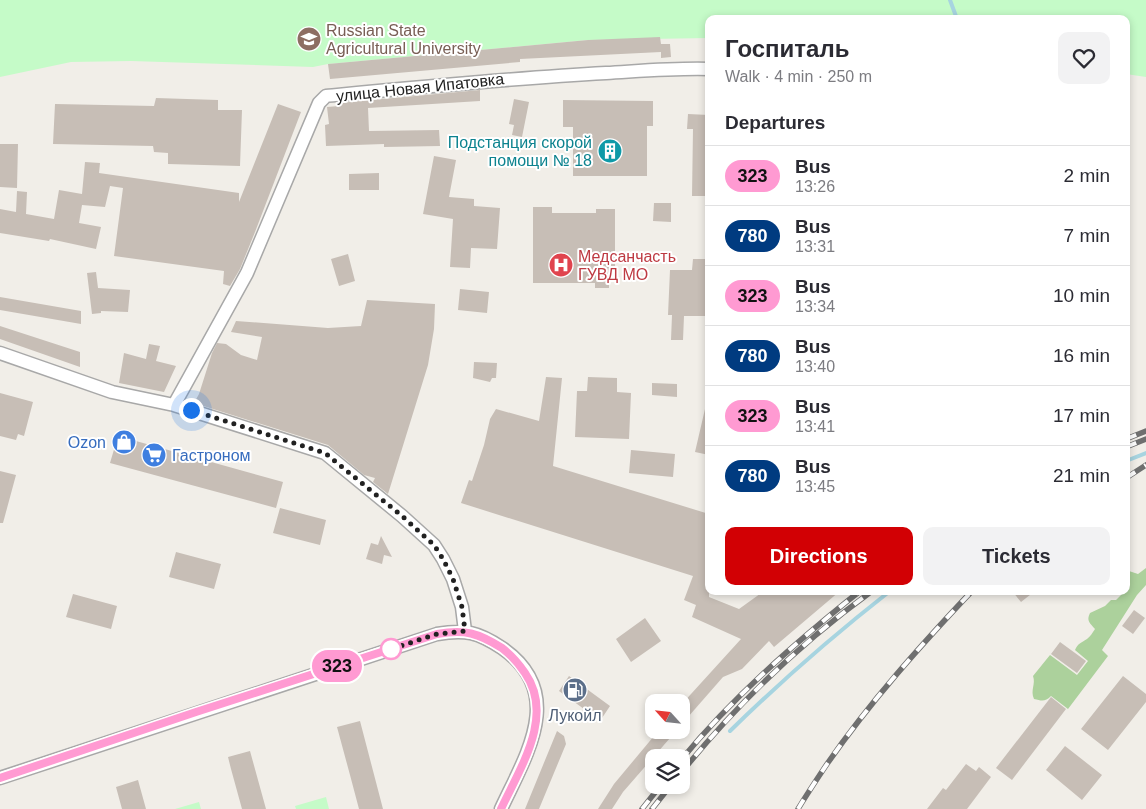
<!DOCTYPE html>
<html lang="en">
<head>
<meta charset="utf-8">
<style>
  :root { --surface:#fff; --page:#f2f2f3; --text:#2b2b33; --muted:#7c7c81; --line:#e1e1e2; --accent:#d20004 }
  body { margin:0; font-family:Helvetica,sans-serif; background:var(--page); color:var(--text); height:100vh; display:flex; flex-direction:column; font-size:19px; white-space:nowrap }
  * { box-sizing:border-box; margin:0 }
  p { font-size:16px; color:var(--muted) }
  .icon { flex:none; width:28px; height:28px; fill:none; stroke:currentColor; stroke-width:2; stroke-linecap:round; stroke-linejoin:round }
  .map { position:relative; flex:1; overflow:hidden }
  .sheet { position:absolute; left:705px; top:15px; width:425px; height:580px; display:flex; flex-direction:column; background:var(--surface); border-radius:10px; box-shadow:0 2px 8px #0003 }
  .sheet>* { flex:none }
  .badge { padding:0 10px; border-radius:16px; font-size:18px; line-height:32px }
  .needle { width:32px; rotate:297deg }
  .controls { position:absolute; left:645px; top:694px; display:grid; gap:10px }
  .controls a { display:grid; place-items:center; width:45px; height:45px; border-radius:10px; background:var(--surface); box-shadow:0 2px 8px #0003; font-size:25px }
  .you { position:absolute; width:25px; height:25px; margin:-12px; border:4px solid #fff; border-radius:50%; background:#1a73e8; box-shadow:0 0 0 8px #1a73e833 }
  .map>.badge { position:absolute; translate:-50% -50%; box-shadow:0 0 0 2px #fff }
  h2 { padding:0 20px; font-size:19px; line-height:45px }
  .round { display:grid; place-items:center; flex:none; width:52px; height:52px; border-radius:10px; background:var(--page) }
  .head { display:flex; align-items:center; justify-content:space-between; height:85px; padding:0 20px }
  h1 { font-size:24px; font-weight:600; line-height:38px }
  .cta { display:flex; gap:10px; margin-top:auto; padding:10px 20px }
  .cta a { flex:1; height:58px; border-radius:10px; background:var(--accent); color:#fff; font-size:20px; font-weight:600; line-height:58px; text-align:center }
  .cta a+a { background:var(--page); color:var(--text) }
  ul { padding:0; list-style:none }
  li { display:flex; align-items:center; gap:15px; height:60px; padding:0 20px; border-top:1px solid var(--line) }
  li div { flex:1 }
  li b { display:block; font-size:19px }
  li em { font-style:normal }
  li .badge { min-width:55px; font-weight:700; text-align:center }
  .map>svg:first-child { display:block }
  .forest { fill:#acd19c }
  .park { fill:#c5fbc8 }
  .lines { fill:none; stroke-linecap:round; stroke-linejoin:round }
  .stream { stroke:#a7d4e0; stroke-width:4 }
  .building { fill:#c7beb6 }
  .minor-casing { stroke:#a8a8a8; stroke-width:15 }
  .minor { stroke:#fff; stroke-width:12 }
  .rail-casing { stroke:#6f6f6f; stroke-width:5.5 }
  .rail { stroke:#fff; stroke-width:4; stroke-dasharray:11; stroke-linecap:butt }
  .line-casing { stroke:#fff; stroke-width:11 }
  .line { stroke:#ff9ad2; stroke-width:8 }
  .walk { stroke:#212121; stroke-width:5; stroke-dasharray:0 9 }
  .stop-dot { fill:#fff; stroke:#ff9ad2; stroke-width:2.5 }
  .labels { text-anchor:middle; stroke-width:4; stroke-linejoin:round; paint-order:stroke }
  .education-label { font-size:16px; fill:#785e54; stroke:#fff; text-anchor:start }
  .street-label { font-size:16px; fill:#212121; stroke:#fff }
  .culture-label { font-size:16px; fill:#0d838f; stroke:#fff; text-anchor:end }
  .health-label { font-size:16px; fill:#be3a42; stroke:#fff; text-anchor:start }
  .shop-label { font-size:16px; fill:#366cbe; stroke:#fff; text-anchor:end }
  .service-label { font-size:16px; fill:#4e5e75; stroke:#fff }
</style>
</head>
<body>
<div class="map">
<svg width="1146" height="809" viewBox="0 0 1146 809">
  <rect width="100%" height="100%" fill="#f1eee8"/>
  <path class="forest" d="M1146,568V585L1137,595L1102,650L1108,656L1068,709L1051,696C1045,702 1042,701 1034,699C1030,690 1036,684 1033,676L1050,655L1077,675L1088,661L1075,650C1078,643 1081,643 1087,639C1090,637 1093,632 1095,629C1090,623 1086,621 1090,613L1105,606L1111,600H1116L1122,594L1120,591H1126L1127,573L1129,571L1138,574Z"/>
  <path class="park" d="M0,0H1146V77L1126,74V19H709V38L588,40L328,64L313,67L131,61L71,62L0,77Z
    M326,797L329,809H296L295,806Z
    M199,802L201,809H175Z"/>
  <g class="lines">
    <path class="stream" d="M950,0L957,19
      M1126,461L1146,453
      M730,731C781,681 834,635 890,591"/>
  </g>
  <path class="building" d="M660,37L661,44H670L671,57L661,58V52L520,59V62L330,79L328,64L588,40Z
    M480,90V101L368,108L369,131L439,130L440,146L384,147V144L326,146L325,125L329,124L327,107L339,106V103Z
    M156,98L218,100V110H242L240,166L168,164V153L154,152L153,146L53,144L55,104L154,106Z
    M514,99L529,102L522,137L512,135L514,125L509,124Z
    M563,100L653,101V126H647V176H573V127H563Z
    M278,104L301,112L255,232L240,269L230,286L223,284L224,271L114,256L123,188L110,186L105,207L82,205L79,223L101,227L96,249L50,239L49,241L0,233V209L16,212L17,191L27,192L26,214L54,219L59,190L82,194L85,162L100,163L99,173L239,193V202Z
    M688,114L709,115V196H692L693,129H687Z
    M0,144H18L17,188L0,187Z
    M434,156L456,160L449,197L474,199V206L500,208L497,249L471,248L470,268L450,267L453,219L423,214Z
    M379,173V190H349V174Z
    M654,203H671V222L653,221Z
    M533,207H552V213H596V209H615V282H609V288H595V283H533Z
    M348,254L355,281L339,286L331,259Z
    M693,259H709V316H684L683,340H671L672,315H668L670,270H692Z
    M96,272L98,288L130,290L128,312L101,311V313L92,314L87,273Z
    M460,289L489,292L487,313L458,310Z
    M0,297L81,311V324L0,310Z
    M367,300L435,304L434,329L428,365L388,494L373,482L375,478L364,475L328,445L194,403L199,394L212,353L217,343L226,344L241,355L257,360L262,337L231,332L236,321L328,328L361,326Z
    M0,326L80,352V367L0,339Z
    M149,344L160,346L156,361L176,366L164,392L119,383L124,353L146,359Z
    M474,362L497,363L496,378H492L490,382L473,378Z
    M546,377L562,378L553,466L709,514V597L739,609L764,591H840L774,647L769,641L742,669L723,677L681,725V705L741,639L692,617L696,605L684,600L693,576L461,503L469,480L472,481L484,445L490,419L496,409L539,421Z
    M588,377L617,378V392L631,393L629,439L575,437L577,391H587Z
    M652,383L677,384V397L652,395Z
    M0,393L33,402L24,436L18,434L16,440L0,436Z
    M705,409H709V455L695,452Z
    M118,436L283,482L276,508L110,463Z
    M631,450L675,454L673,477L629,473Z
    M0,471L16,475L3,523H0Z
    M280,508L326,520L320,545L273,533Z
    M381,536L392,557L384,555L382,564L366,559L371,543L378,545Z
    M176,552L221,564L214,589L169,577Z
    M1012,591H1035L1021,602Z
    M73,594L117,606L111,629L66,617Z
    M1134,610L1145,618L1133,634L1122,626Z
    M645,618L661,641L631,662L616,639Z
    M1060,642L1086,661L1077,673L1051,654Z
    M569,676L610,706L600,721L593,716L589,721L580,714L584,709L559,691Z
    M1123,676L1146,694V702L1108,750L1081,729Z
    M1051,697L1066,709L1012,780L996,768Z
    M360,721L383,809H359L350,775L337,727Z
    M659,730H677L623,792L612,809H598L614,784Z
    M557,731L564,736L566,744L539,809H525Z
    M1065,746L1102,775L1082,800L1046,770Z
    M250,751L266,809H242L231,769L228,757Z
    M966,764L976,771L979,767L991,777L967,809H927L943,788L946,790Z
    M138,780L146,809H122L116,787Z"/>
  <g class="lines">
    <defs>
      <path id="minor" d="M0,353L112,392L174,405L325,453L402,516L434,545L443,559L453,579L462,607L465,631
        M174,405L247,273L319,103L326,96C420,87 513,78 606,73C641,71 674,68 709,69
        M0,778L437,634C465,629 478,632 502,648C567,693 526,755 501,809"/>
    </defs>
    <use href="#minor" class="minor-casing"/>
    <use href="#minor" class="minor"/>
    <defs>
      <path id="rail" d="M1126,439L1146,431
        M1126,447L1146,439
        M1126,478L1146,465
        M681,760C733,697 796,642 860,591
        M681,773C736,705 802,642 872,591
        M642,809L661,785
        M652,809L671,785
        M798,809C807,794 817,779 827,764C870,702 920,646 972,591"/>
    </defs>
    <use href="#rail" class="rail-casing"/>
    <use href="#rail" class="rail"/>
  </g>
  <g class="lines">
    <defs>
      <path id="line" d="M0,778L196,712L437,634C465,629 478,633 502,648C511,655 519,664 525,673C555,716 520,768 501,809"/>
    </defs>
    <use href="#line" class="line-casing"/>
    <use href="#line" class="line"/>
    <path class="walk" d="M191,410L325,453L402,516L434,545L443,559L453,579L462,607L465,631L437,634L391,649"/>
  </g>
  <defs>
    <symbol id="university-disc" viewBox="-11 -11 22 22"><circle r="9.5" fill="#8d6e63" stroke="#fff"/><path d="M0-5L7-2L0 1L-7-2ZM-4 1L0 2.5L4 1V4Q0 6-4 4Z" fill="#fff"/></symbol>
    <symbol id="building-disc" viewBox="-11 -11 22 22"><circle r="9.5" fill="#0f9aa8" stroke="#fff"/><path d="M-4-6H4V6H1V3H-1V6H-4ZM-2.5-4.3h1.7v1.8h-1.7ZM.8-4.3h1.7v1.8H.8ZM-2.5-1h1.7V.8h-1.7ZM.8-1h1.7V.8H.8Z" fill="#fff"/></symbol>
    <symbol id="hospital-disc" viewBox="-11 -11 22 22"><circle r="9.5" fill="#e0444e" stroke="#fff"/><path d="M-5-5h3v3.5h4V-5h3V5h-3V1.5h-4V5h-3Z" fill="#fff"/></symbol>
    <symbol id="shop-disc" viewBox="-11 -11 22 22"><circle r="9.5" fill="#3f7fe0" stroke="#fff"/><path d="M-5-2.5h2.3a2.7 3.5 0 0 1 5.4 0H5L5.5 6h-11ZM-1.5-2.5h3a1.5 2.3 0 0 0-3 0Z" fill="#fff"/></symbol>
    <symbol id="supermarket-disc" viewBox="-11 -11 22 22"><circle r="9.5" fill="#3f7fe0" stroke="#fff"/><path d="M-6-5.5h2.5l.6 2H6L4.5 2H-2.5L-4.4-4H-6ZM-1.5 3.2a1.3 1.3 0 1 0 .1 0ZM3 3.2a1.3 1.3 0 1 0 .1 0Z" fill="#fff"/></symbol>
    <symbol id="fuel-disc" viewBox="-11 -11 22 22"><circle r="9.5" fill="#5c6f8a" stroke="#fff"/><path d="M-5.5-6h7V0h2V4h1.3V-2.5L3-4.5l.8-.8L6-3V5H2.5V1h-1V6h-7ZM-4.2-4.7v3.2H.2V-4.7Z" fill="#fff"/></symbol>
  </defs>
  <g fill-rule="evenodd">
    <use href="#university-disc" x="295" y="25" width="28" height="28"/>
    <use href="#building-disc" x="596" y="137" width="28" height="28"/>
    <use href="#hospital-disc" x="547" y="251" width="28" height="28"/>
    <use href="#shop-disc" x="110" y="428" width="28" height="28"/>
    <use href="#supermarket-disc" x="140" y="441" width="28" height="28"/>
    <use href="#fuel-disc" x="561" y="676" width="28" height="28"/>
  </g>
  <circle class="stop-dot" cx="391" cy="649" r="10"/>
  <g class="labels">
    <g class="education-label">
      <text x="326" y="36">Russian State<tspan x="326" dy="18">Agricultural University</tspan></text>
    </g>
    <g class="street-label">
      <text transform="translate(420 87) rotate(-6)" y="6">улица Новая Ипатовка</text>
    </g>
    <g class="culture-label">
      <text x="592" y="148">Подстанция скорой<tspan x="592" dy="18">помощи № 18</tspan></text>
    </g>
    <g class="health-label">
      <text x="578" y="262">Медсанчасть<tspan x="578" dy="18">ГУВД МО</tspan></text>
    </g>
    <g class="shop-label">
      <text x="106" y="448">Ozon</text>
      <text x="172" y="461" text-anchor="start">Гастроном</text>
    </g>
    <g class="service-label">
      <text x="575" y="721">Лукойл</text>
    </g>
  </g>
</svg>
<div class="controls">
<a><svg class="needle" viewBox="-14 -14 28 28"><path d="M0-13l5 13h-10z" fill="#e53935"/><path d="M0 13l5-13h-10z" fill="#7c7c81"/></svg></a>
<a><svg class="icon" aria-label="layers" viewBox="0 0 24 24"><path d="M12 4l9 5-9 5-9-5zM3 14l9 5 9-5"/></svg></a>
</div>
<div class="you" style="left:191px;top:410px"></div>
<b class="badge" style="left:337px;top:666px;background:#ff9ad2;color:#111">323</b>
<section class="sheet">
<div class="head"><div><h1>Госпиталь</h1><p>Walk · 4 min · 250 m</p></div><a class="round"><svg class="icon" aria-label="heart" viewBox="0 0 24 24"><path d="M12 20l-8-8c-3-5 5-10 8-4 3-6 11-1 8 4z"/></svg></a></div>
<h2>Departures</h2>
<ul>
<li><span class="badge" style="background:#ff9ad2;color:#111">323</span><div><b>Bus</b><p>13:26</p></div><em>2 min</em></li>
<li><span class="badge" style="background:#003b80;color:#fff">780</span><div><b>Bus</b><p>13:31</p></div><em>7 min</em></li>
<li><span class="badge" style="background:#ff9ad2;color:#111">323</span><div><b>Bus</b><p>13:34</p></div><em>10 min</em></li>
<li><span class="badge" style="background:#003b80;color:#fff">780</span><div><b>Bus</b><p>13:40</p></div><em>16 min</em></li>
<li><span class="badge" style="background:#ff9ad2;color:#111">323</span><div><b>Bus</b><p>13:41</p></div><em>17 min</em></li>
<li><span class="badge" style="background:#003b80;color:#fff">780</span><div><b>Bus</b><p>13:45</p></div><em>21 min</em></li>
</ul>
<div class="cta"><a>Directions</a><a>Tickets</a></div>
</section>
</div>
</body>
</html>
